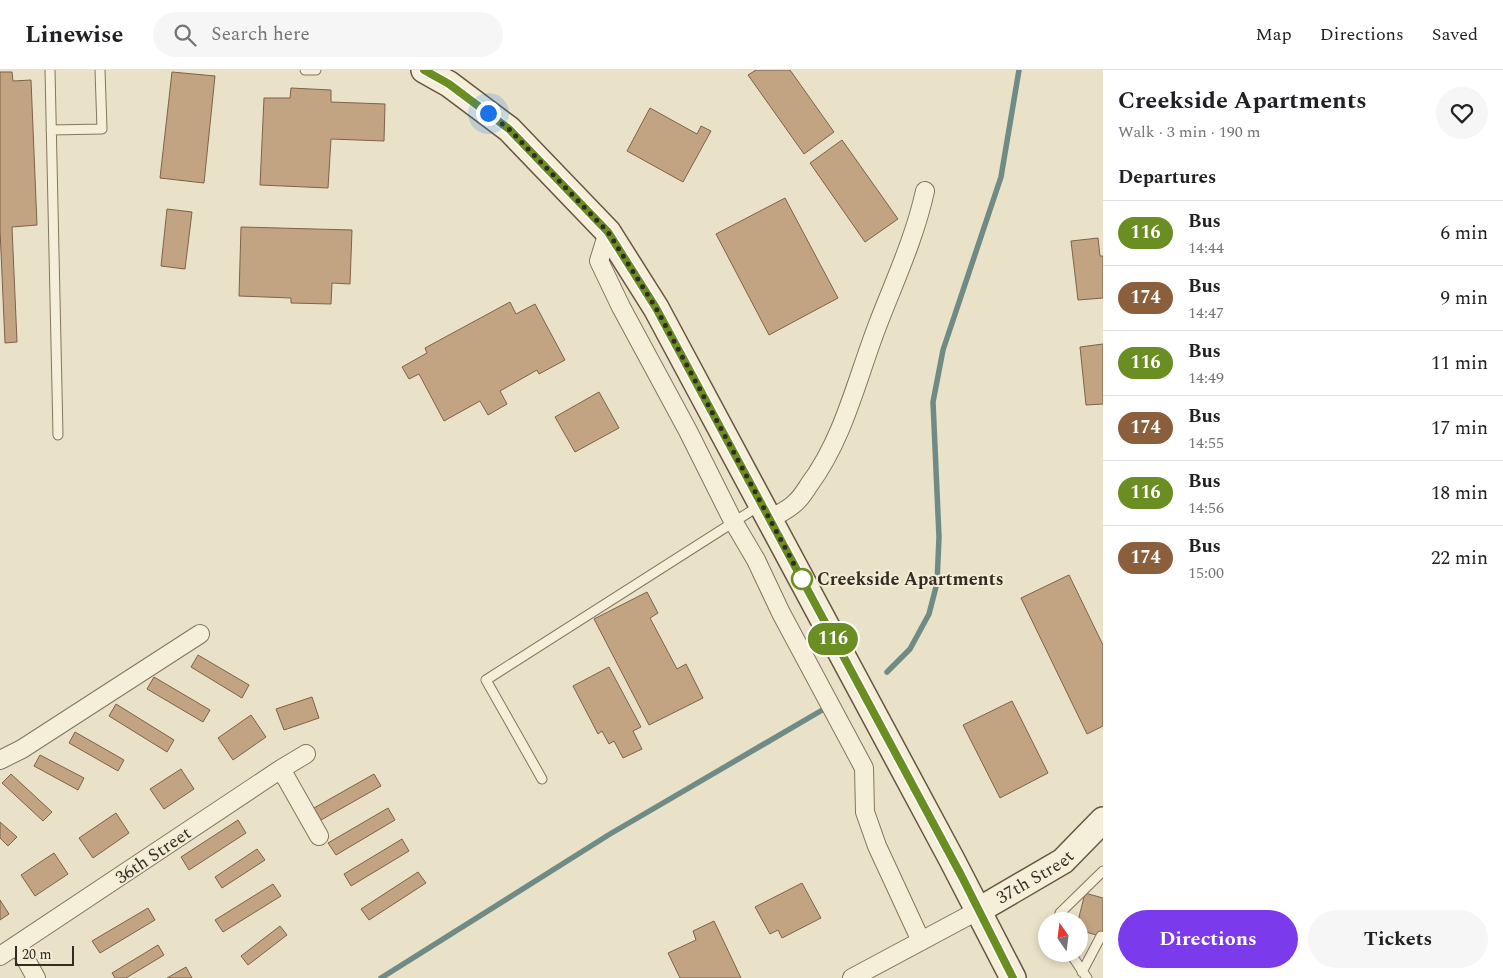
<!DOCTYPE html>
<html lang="en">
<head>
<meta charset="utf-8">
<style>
  :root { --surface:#fff; --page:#f6f6f6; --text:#202124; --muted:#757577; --line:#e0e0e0; --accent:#7c3aed }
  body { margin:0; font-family:Spectral,serif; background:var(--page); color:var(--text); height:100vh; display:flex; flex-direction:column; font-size:19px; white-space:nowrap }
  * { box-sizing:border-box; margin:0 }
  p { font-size:16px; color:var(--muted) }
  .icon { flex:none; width:28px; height:28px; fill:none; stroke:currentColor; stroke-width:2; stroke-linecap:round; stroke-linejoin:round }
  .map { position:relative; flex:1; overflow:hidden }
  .side { display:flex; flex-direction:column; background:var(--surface); width:400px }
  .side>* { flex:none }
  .badge { padding:0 10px; border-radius:16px; font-size:18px; line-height:32px }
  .needle { width:32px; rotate:346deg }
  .controls { position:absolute; left:1038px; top:842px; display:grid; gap:10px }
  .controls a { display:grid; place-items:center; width:50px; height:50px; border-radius:50%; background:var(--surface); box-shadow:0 2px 8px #0003; font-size:25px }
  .scale { position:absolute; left:15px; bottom:12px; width:59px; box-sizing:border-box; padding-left:5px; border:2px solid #352c21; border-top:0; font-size:14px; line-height:18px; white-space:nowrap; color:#352c21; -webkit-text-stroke:4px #f1ecd6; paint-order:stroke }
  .you { position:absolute; width:25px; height:25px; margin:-12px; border:4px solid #fff; border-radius:50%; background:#1a73e8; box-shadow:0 0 0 8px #1a73e833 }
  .map>.badge { position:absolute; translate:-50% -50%; box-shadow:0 0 0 2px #fff }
  h2 { padding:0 15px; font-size:19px; line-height:45px }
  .round { display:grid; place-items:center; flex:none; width:52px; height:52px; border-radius:26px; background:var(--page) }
  .headline { display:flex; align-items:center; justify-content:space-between; height:85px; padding:0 15px }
  h1 { font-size:24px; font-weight:700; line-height:38px }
  .button { display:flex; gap:10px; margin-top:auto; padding:10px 15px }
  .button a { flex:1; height:58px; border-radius:30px; background:var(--accent); color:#fff; font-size:20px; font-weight:700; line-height:58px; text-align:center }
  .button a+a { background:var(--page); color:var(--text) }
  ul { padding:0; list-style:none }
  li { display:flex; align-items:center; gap:15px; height:65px; padding:0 15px; border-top:1px solid var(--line) }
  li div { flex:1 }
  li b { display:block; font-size:19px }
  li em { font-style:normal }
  li .badge { min-width:55px; font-weight:700; text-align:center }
  header { display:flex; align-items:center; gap:30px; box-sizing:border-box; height:70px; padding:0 25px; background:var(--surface); border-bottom:1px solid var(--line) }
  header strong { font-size:24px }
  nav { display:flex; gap:28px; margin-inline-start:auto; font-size:18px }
  .search { width:350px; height:45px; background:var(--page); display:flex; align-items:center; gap:12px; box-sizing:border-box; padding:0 18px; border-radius:28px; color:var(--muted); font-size:19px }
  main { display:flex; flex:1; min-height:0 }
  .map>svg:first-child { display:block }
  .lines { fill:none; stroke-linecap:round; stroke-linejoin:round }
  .stream { stroke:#708b86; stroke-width:5.5 }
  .building { fill:#c2a382; stroke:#7f6248 }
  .lane-casing { stroke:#83755f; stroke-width:11 }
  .street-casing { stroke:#83755f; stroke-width:20 }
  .secondary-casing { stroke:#655642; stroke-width:28 }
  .lane { stroke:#f5efda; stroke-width:9 }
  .street { stroke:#f5efda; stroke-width:18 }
  .secondary { stroke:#f5efda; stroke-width:25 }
  .line-casing { stroke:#fff; stroke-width:11 }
  .line { stroke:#6b8e23; stroke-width:8 }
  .walk { stroke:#352c21; stroke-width:5; stroke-dasharray:0 9 }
  .stop-dot { fill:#fff; stroke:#6b8e23; stroke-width:2.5 }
  .labels { text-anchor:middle; stroke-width:4; stroke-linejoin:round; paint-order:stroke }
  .stop-label { font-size:18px; font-weight:bold; fill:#352c21; stroke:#f1ecd6; text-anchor:start }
  .street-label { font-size:18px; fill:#352c21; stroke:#f1ecd6 }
</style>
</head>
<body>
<header>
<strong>Linewise</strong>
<div class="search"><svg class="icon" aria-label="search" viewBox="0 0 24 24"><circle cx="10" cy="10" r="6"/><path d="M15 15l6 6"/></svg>Search here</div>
<nav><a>Map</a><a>Directions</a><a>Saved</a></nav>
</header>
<main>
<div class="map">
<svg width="1103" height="908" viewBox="0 0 1103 908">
  <rect width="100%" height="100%" fill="#e9e2c8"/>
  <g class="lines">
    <path class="stream" d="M887,602L910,579L929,544L937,513L939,467L933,332L943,280L1001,107L1019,0
      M381,908L610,764L824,639"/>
  </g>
  <path class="building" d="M756,0H790L834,62L804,84L748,5Z
    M0,2H12L13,11L31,10L37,155L12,157L17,272L5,273L0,159Z
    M172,2L215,6L204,113L160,108Z
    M291,18L331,20V32L385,34L384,71L331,69L328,118L260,115L264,28H290Z
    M650,38L697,64L701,56L711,61L683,112L627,81Z
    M842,70L898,149L865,172L810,93Z
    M785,128L838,228L769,265L716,164Z
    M167,139L192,142L185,199L161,196Z
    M241,157L352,160L350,214L332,213L331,234L291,233V228L239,226Z
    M1098,168L1100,186H1103V228L1078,230L1071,171Z
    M510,232L516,244L535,234L565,290L539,304L537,300L500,321L507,334L488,345L480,331L444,351L419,304L409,309L402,297L427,283L425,278Z
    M1103,274V334L1086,335L1080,277Z
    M599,322L619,358L575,382L555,347Z
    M1069,505L1103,575V656L1087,664L1021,528Z
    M647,522L658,543L650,548L677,599L686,594L703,628L649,655L594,549Z
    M198,585L249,615L242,628L191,597Z
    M609,597L641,657L633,661L642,679L623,688L614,671L609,674L602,661L598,664L573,616Z
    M154,607L210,640L203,652L147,619Z
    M312,627L319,648L284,660L276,639Z
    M1012,631L1048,703L1000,728L963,655Z
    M116,634L174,670L167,682L109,646Z
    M251,645L266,667L233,690L218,668Z
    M75,662L124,690L118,701L69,673Z
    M40,685L84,708L78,720L34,696Z
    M181,699L194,719L164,739L150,719Z
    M11,704L52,742L43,751L2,713Z
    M374,704L381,716L321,750L314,738Z
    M388,738L395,750L336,785L328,773Z
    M116,743L129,763L93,788L79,768Z
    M238,750L246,763L189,800L181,787Z
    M0,752L17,767L8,776L0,768Z
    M402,769L409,781L351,816L344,804Z
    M257,779L265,790L222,818L215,807Z
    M54,783L68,804L35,826L21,805Z
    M418,802L426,813L369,850L361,839Z
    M802,813L821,848L782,868L778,860L770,864L755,837Z
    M273,814L281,826L223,862L215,850Z
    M1085,823L1103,828V867L1079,860L1078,851Z
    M0,830L9,844L0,850Z
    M148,838L155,850L100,883L92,871Z
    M714,851L741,908H680L668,883L696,870L693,861Z
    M280,856L287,865L248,895L241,886Z
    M158,875L164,885L126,908H115L112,903Z
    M186,897L192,908H167Z"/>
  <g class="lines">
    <defs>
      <path id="lane" d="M50,0L58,365
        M305,0H316
        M51,60L102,59L100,0
        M542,709L486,610L759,436
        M1058,851L1060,843L1103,801
        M1071,884L1087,908
        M1082,902L1101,866"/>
      <path id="street" d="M608,162L599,191L621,237L688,361L733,451L756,490L781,543L864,698L865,742L877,776L921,871
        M770,449C778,444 788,440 795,433C801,428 805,421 809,415C844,368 857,308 878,254C895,210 915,167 925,121
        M0,690L22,679L200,564
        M281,699L319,766
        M18,875L36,908
        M0,886L281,699L306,684
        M852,908L979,840"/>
      <g id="secondary">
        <path d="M424,0L449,14L509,59L608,162L656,238L951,788L1013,908"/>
        <path id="s1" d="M979,840L1063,791L1103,750"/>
      </g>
    </defs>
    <use href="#lane" class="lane-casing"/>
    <use href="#street" class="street-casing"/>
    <use href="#secondary" class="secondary-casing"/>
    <use href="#lane" class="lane"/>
    <use href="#street" class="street"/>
    <use href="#secondary" class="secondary"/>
  </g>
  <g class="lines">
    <defs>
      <path id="line" d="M424,0L449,14L509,59L608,162L656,238L961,805L1013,908"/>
    </defs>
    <use href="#line" class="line-casing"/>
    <use href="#line" class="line"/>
    <path class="walk" d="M488,43L509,59L608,162L656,238L802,509"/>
  </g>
  <circle class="stop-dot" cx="802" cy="509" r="10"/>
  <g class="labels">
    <g class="stop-label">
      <text x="817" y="515">Creekside Apartments</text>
    </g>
    <g class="street-label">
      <text transform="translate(153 785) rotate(-34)" y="6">36th Street</text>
      <text dy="6" stroke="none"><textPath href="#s1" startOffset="65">37th Street</textPath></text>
    </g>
  </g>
</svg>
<div class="controls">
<a><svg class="needle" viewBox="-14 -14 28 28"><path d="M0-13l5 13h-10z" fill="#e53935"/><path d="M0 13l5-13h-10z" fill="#757577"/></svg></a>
</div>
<div class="scale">20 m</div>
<div class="you" style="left:488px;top:43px"></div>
<b class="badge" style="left:833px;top:569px;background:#6b8e23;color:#fff">116</b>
</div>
<section class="side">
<div class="headline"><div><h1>Creekside Apartments</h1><p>Walk · 3 min · 190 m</p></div><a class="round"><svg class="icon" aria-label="heart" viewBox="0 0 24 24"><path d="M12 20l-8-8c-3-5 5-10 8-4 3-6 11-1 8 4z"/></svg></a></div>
<h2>Departures</h2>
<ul>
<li><span class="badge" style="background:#6b8e23;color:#fff">116</span><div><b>Bus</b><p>14:44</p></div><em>6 min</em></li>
<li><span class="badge" style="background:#8b5e3c;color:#fff">174</span><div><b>Bus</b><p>14:47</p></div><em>9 min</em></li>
<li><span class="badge" style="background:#6b8e23;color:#fff">116</span><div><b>Bus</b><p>14:49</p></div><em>11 min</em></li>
<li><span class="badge" style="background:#8b5e3c;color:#fff">174</span><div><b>Bus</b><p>14:55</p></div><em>17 min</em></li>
<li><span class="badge" style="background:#6b8e23;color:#fff">116</span><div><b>Bus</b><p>14:56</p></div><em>18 min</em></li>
<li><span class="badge" style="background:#8b5e3c;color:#fff">174</span><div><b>Bus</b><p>15:00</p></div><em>22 min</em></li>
</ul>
<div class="button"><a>Directions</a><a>Tickets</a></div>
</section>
</main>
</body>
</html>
